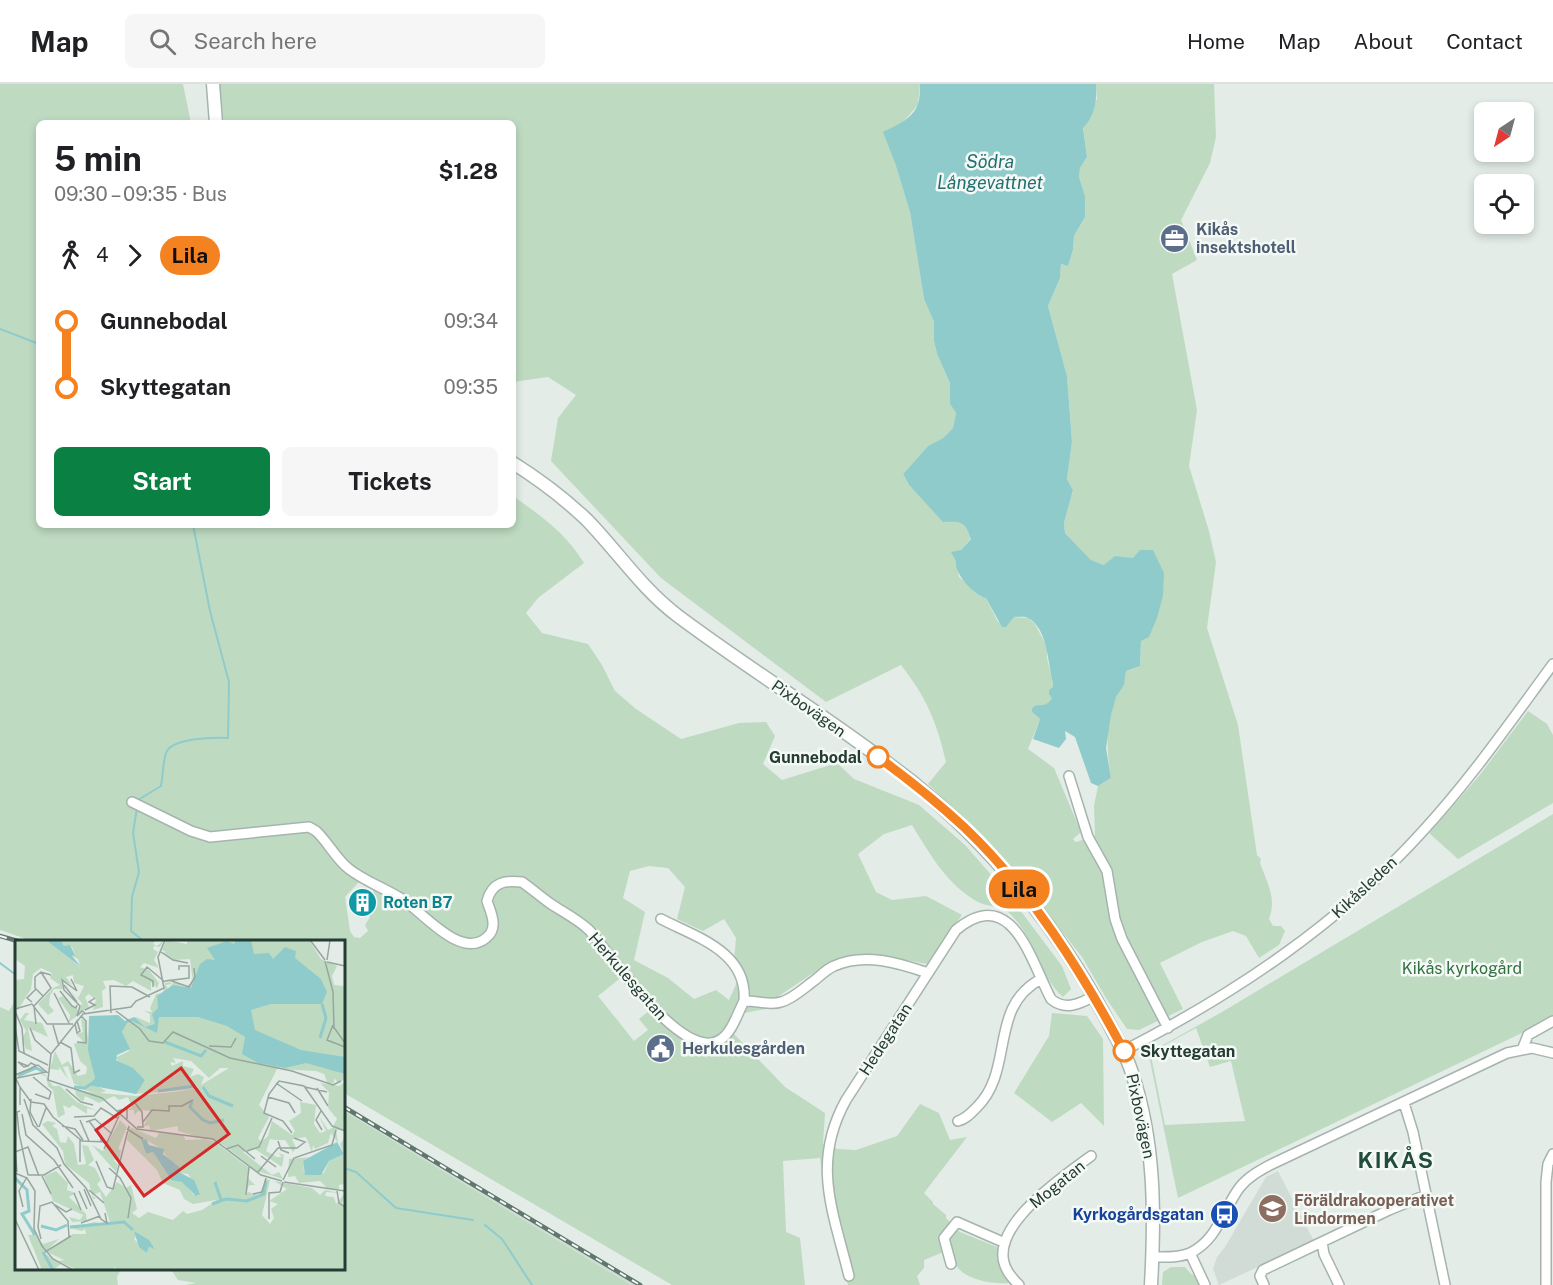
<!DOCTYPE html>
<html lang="en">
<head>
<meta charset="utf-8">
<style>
  :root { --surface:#fff; --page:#f6f6f6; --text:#202124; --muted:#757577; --line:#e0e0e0; --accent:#0b8043 }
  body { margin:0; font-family:"Public Sans",sans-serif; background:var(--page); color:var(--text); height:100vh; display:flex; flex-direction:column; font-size:22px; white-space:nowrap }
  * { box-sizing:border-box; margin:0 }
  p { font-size:20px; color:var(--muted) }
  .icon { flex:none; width:33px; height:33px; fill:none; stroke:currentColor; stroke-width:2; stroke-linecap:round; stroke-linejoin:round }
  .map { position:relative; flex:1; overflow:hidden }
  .drawer { position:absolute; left:36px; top:36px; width:480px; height:408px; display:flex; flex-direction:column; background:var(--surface); border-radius:9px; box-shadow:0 3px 9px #0003 }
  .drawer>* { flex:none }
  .badge { padding:0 12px; border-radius:20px; font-size:21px; line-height:39px }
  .needle { width:39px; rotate:216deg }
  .controls { position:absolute; left:1474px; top:18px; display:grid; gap:12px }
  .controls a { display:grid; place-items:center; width:60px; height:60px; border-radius:9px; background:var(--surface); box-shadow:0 3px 9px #0003; font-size:30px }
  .map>.badge { position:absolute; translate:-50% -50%; box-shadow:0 0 0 3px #fff }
  .legs { display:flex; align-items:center; gap:9px; height:66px; padding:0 18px; font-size:20px }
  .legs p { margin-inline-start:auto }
  .head { display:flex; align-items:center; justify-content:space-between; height:102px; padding:0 18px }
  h1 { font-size:33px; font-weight:700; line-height:45px }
  .cta { display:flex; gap:12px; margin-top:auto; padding:12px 18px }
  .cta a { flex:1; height:69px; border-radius:9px; background:var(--accent); color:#fff; font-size:24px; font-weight:700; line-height:69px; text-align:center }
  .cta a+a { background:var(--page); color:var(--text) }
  ul { padding:0 18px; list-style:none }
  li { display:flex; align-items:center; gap:21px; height:66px; font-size:22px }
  li i { display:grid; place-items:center; width:9px; height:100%; margin:0 8px; background:currentColor }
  li i::after { content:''; width:15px; height:15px; margin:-8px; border:4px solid; border-radius:50%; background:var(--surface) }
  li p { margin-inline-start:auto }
  li:first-child i { background:linear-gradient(#0000 50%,currentColor 0) }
  li:last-child i { background:linear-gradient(currentColor 50%,#0000 0) }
  header { display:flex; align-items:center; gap:36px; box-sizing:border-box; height:84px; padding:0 30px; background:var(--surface); border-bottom:2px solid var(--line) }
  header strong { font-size:28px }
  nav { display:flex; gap:33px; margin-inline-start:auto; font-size:21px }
  .search { width:420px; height:54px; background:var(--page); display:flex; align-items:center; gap:15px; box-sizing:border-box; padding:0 21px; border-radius:9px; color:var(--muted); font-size:22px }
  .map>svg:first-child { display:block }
  .built { fill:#d2dcd6 }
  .green { fill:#bedbc2; fill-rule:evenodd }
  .water { fill:#90cbcc }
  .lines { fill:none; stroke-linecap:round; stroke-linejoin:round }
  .stream { stroke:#90cbcc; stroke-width:2 }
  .minor-casing { stroke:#a6b4ad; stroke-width:12 }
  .tertiary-casing { stroke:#a6b4ad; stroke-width:15 }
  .minor { stroke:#fff; stroke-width:9 }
  .tertiary { stroke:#fff; stroke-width:12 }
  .rail-casing { stroke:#5f776e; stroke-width:4.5 }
  .rail { stroke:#f4f9f5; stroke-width:2; stroke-dasharray:7; stroke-linecap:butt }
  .line-1-casing { stroke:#fff; stroke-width:14 }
  .line-1 { stroke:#f58220; stroke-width:9 }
  .stop-1-dot { fill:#fff; stroke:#f58220; stroke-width:3 }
  .labels { text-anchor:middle; stroke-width:5; stroke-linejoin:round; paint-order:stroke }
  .service-label { font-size:16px; font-weight:bold; fill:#4e5e75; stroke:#f4f9f5; text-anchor:start }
  .street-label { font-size:16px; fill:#243c33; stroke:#f4f9f5 }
  .stop-label { font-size:16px; font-weight:bold; fill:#243c33; stroke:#f4f9f5; text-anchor:end }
  .culture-label { font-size:16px; font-weight:bold; fill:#0d838f; stroke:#f4f9f5; text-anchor:start }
  .park-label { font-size:16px; fill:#327042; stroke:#f4f9f5 }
  .education-label { font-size:16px; font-weight:bold; fill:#785e54; stroke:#f4f9f5; text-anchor:start }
  .transit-label { font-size:16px; font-weight:bold; fill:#164399; stroke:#f4f9f5; text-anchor:end }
  .water-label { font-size:18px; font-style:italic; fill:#237073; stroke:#f4f9f5 }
  .district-label { font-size:22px; font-weight:bold; letter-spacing:1.5px; fill:#224d3d; stroke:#f4f9f5 }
  .inset-river { fill:none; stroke:#90cbcc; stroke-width:3 }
  .inset-road { fill:none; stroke:#97a69f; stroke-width:1.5 }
  .view { fill:#d62828; fill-opacity:0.15; stroke:#d62828; stroke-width:3 }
  .inset-edge { fill:none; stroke:#243c33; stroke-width:3 }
</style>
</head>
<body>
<header>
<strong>Map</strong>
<div class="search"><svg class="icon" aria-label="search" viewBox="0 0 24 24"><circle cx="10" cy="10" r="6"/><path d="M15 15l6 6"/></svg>Search here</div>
<nav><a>Home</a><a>Map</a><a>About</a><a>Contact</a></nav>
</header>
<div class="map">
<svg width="1553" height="1201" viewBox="0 0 1553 1201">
  <rect width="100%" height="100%" fill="#e3ece7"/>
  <path class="built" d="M344,1020L501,1116L644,1201H631L344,1027Z
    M1278,1087L1314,1157L1219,1201L1213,1185L1217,1173L1225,1163L1266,1093Z"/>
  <path class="green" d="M0,0H183L191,39H39V441H513V412C541,432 566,449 584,479L538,514L526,529L542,549L588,560L602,581L615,607L636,625L681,655L739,639L766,638L775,652L763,680L782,696L837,679L854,695L919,721L965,761L1008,810L1062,882L1071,905L1063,913C1037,890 1035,852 1008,828C1000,821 987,823 978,818C946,800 930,770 912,741L884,750L858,770L876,808L892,816L926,812L962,831L927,880L885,872L843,873L828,879L779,912L771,924L744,929L734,950L785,1003L825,1029L823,1060L838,1065L856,1066L897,1052L920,1020L939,1029L950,1056L967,1053L924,1109L933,1118V1120L946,1131V1134L960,1148L997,1163L1003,1188L1009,1199C994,1200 969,1197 958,1184C955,1180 954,1174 952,1170L941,1169L924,1176V1184L917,1192L920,1201H848L826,1114L820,1074L783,1077L786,1148L800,1154L805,1201H672L344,1009V858H35L0,846ZM649,782L668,784L685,803L677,835L703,847L724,835L736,854L734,877L737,898L729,916L716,906L694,915L668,894L634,876L645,828L623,814L630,787ZM358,799H364L374,804L368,829L370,833L365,841L368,847L360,854L354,853L350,847L345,813ZM623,892L650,926L639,935L648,946L634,957L598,912Z
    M220,0H920L918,21L903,38L895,79L910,128L924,215L934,238V257L937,270L950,299V320L956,329L953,344L943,354L928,362L903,390L909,401L943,437C960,437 964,437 971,454C957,471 955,472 959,493C969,500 974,511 986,514L998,538L1007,539L1014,533L1028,534L1035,540L1047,563V574L1053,599L1052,614L1049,619L1032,628L1040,635L1028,665L1054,684L1081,748L1073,755L1076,758L1095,752L1094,722L1098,702L1111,694C1107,668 1104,638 1116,613C1123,599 1124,604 1126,587L1140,582L1141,557L1133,474L1104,481L1091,476L1065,449L1064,439L1073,406L1067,395L1072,358L1067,292L1048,222L1060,194L1061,180L1068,182L1073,166L1074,152L1085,133V112L1079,93L1080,84L1087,73L1083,43L1097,15L1096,0H1214L1216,53L1210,79L1181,136L1197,176L1172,190L1197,326L1189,382L1209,447L1216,478L1207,544L1238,641L1257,771L1261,775L1260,779C1267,798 1277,815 1269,835L1273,842H1281L1285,847L1279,861L1259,874L1246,852L1233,847L1202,858L1160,879L1183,925L1139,946L1127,945L1106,914L1082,873L1041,821L984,753L928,700L946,678C937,638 926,613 901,581L826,618L661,494L551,377L558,334L576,311L548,293L513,298V39H226L221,31Z
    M1528,627L1547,640L1553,651V719L1458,775L1429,749L1479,692Z
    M1553,730V934L1178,1114L1149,972L1154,966L1222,928ZM1196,944L1210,983L1231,977L1245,1037L1165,1041L1151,972L1154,967Z
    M16,915V1184L121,1185L117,1193L118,1201H0V923L9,927Z
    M1052,929L1087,932L1103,955L1104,1042L1081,1019L1052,1038L1014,1009L1049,952Z
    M344,1027L631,1201H185L196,1199L178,1196L172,1187L162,1185L344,1184Z
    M1171,1183H1185L1191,1190L1194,1191L1201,1201H1162L1163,1188Z"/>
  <path class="water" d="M920,0H1096C1097,18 1095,31 1083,44L1087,73L1080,84L1079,93L1085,112V133L1074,152L1073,166L1068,182L1061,180L1060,194L1048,222L1067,292L1072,358L1067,395L1073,406L1064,439L1065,449L1091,476L1104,481L1115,472L1133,474L1140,466H1153L1164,489L1163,512L1157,534L1149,553L1141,557L1140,582L1126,587L1124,601L1116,613L1111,631L1106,664L1111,694L1098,702L1091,699L1075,653L1065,647L1066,655L1059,664L1033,655L1040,635L1032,628V625L1034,622C1042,620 1047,623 1052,614L1049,610V606L1053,603V599C1048,581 1048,544 1028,534C1025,532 1019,533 1014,533L1006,543H1002L986,514C974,511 954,490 956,477L951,468L961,466L971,455C965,437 960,437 943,438L909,401L903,390L928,362L943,354L953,344L956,329L950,320V299L937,270L934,257V238L924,215L910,128L895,79L883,48C895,42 913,35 918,20C920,14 920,6 920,0Z"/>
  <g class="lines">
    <path class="stream" d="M0,245L39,260
      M138,716L161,702C163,691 163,678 166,669C171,654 214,653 228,654L229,598L210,527L193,441
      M137,724L133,749L139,788L132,813L131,847L145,858
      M0,879L16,891
      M344,1084L356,1088L396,1124L473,1136
      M485,1141L502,1155L532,1201"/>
    <defs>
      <path id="minor" d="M1069,692L1088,753L1107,787L1115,835L1122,855L1168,944
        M132,718L191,747L210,753L309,743L316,747C328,758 336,775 349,785C366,798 387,805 405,817C424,830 461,875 486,854C499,844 491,829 487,817C492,798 505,796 522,798C532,805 541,813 551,820C563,828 579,836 589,846C610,869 682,979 720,956C732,949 738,928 744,917C756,916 769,922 781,918C793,915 805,903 815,896C821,891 827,885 834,882C864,868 899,879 928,889
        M661,835C696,853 748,868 744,917
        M1522,966L1528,951L1553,937
        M1123,967C1234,910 1338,841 1422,748C1470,696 1511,637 1553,580
        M1404,1019L1413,1048L1445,1201
        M958,1037C966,1035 971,1029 977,1023C1015,985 988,923 1041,895
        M1322,1158L1324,1170L1339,1201
        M1190,1169L1205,1201
        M1153,1173C1164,1173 1179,1174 1190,1169C1218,1156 1223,1125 1240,1103C1248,1093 1259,1087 1270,1081L1507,969L1532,964L1553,969
        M951,1180L944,1154L957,1138L1005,1159
        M849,1192C833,1127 811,1079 846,1016L956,846C1012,800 1030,875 1051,915C1065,927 1080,920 1094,912
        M1019,1201C1015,1197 1010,1192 1007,1186C984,1145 1064,1092 1091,1072
        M1264,1201L1260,1192L1263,1186L1389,1126L1426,1111
        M1546,1201V1098L1548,1080L1553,1070"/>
      <path id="tertiary" d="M213,0L216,39
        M513,379C540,396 564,414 587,436C618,468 642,505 678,532C754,589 836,638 911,697C991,761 1058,844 1106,934C1115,952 1126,969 1132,989C1155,1058 1155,1129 1151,1201"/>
    </defs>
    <use href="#minor" class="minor-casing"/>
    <use href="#tertiary" class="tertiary-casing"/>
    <use href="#minor" class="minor"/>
    <use href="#tertiary" class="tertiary"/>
    <defs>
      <path id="rail" d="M0,852L21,858
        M344,1023L640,1201"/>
    </defs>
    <use href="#rail" class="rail-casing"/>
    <use href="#rail" class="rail"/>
  </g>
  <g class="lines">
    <defs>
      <path id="line-1" d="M878,673C908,695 937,718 964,743C1031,807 1081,886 1124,967"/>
    </defs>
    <use href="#line-1" class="line-1-casing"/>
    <use href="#line-1" class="line-1"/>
  </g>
  <defs>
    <symbol id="office-disc" viewBox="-11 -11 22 22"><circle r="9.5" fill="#5c6f8a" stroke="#f4f9f5"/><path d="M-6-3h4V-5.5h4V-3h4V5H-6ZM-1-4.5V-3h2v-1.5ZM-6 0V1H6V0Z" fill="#fff"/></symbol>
    <symbol id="building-disc" viewBox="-11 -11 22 22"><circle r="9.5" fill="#0f9aa8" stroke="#f4f9f5"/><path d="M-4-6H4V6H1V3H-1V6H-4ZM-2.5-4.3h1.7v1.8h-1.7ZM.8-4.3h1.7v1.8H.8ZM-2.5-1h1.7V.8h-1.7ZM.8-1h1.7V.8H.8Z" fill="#fff"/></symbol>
    <symbol id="civic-disc" viewBox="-11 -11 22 22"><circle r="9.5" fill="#5c6f8a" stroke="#f4f9f5"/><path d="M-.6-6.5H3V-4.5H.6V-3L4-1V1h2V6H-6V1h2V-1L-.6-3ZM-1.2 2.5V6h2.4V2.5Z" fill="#fff"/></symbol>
    <symbol id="school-disc" viewBox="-11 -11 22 22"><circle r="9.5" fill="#8d6e63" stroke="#f4f9f5"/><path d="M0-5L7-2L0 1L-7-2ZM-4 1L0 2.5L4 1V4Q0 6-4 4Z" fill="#fff"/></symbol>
    <symbol id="bus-disc" viewBox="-11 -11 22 22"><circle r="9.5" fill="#1a4fb4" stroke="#f4f9f5"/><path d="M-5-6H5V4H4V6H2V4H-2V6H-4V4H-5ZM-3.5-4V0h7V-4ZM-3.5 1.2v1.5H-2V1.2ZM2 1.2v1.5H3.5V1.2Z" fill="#fff"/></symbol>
  </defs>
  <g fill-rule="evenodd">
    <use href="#office-disc" x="1158" y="138" width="33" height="33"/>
    <use href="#building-disc" x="346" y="802" width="33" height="33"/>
    <use href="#civic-disc" x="644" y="948" width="33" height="33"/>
    <use href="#school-disc" x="1256" y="1108" width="33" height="33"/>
    <use href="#bus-disc" x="1208" y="1114" width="33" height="33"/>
  </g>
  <g class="stop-1-dot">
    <circle cx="878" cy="673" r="10"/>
    <circle cx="1124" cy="967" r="10"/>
  </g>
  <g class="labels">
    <g class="service-label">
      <text x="1196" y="151">Kikås<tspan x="1196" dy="18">insektshotell</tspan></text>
      <text x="682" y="970">Herkulesgården</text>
    </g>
    <g class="street-label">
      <text transform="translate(809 624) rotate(35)" y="6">Pixbovägen</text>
      <text transform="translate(1364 803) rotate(-43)" y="6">Kikåsleden</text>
      <text transform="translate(628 892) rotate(49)" y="6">Herkulesgatan</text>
      <text transform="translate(885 955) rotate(-57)" y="6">Hedegatan</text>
      <text transform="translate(1141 1032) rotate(78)" y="6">Pixbovägen</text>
      <text transform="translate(1057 1100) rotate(-39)" y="6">Mogatan</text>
    </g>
    <g class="stop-label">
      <text x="862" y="679">Gunnebodal</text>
      <text x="1140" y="973" text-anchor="start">Skyttegatan</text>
    </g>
    <g class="culture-label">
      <text x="383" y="824">Roten B7</text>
    </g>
    <g class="park-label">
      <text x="1462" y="890">Kikås kyrkogård</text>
    </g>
    <g class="education-label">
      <text x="1294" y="1122">Föräldrakooperativet<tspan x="1294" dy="18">Lindormen</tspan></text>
    </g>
    <g class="transit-label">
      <text x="1204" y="1136">Kyrkogårdsgatan</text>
    </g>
    <g class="water-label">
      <text x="990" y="84">Södra<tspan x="990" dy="21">Långevattnet</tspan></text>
    </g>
    <g class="district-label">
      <text x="1396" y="1084">KIKÅS</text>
    </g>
  </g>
  <g transform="translate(15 856)">
    <rect width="330" height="330" fill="#e3ece7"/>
    <path d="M0,0H32L66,28L63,19L57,16L60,14L57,7L49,6L46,0H141L138,4L142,6L149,0L145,7L139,6L138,9L143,12L139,20L144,28L129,23L125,27L134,30L144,43L142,48L136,42V51L118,41L111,46L99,40L88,41L91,48L87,51L88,67L78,70L81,60L74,54L70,57L74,67L54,82L55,75L43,58L48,56L64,71L67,63L52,47L63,58L69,46L59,43L58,35L51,37L57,45L46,40L48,49H39L35,56L34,65L39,71L33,75L23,64L38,48L45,45L35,38L37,33L26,28L18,34L16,49L3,70L0,69V40L9,39L10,26L0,19ZM151,0L172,4V0H294L306,19L322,26L317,36L319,45L330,46V139L323,143L319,138V143L313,144L309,134L301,131L262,129L244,165L254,177L243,198L246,202L253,196L257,181L277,195L280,191L274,181L286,173L285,162L301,165L299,184L305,193L311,191L304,176L313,190L317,188L322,179L313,168L314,152L305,143L324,146L330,142V190H321L323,203L316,193L313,203L300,209L298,205L297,212L291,197L277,199L281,208L278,212L270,200H260L262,208L260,200L255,199L251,211L262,217H267L263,213L269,215L267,227L240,209L228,212L257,235L264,232L268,239L242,231L207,204L163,191V186L141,190H135L134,185L128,187L136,171L125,170L119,175V170H113L117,167L113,157L104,160L99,156L84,163L70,156L68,162L61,155L60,150L80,153L62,148L79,144L91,151L85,153L121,156L167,151L183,147L178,144V148L169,150L119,154L130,140L100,118L114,111L107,93L111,80L121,77L135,83V74L129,71L137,72L135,68L141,54L148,53L150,43L155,42L157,44L151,45L153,49L159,42L170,47L178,42L175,19L159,20L147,13L151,12L147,10ZM158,118L176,121L194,138L205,128H214L186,145L189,137L183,134L175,137L179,129L168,126V121L157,126L155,122L161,123ZM10,73H14L9,80L27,83L33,97L13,88L17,111L11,109L7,99L11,91L5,80ZM66,79L70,81L80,138L69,148L59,144L53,126L48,127L53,139L44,127V130L35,129L40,111L47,125L53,121L63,136L71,134L72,127L65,121L59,104L68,101L61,94L68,92ZM30,134L38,146H45L62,162L82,171L72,168V174L58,165L54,168L48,165L50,174L43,178L38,150L33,146L31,136L25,135ZM105,180L112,187L103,209L106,210L104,221L98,219L103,225L101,232L77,205L88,211ZM33,181L41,183L37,186L42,189L45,202L51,203L53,196L59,204L63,225L71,224L67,205L73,206L79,220L73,225L80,228L86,240L82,244L91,257L102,242L111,248L116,245L122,269L117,273L124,278L133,272L158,280L168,271L172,274L187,270L202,260L178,264L169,259L165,250L148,243L142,230L112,200L115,187L141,198L144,193L169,195L170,200L196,199L233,227V238L240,245H234L230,257L233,252L244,255L251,239L255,240L247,275L255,284L259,278L256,269L263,264L254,261L272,249L259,241L297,248L305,255L310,250L325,253L311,252L310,256L319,257L321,264L330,253L327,264L330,265V330H101L99,326V330H63L43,321L49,320L32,312L58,294H71L70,289L67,291L55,288L79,282L95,285V282L85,252L77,255L81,259H78L74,243L50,224L48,211L27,184ZM129,199L145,208L165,233L173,234L185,253L179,255L168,242L155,239L138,212L131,214L126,201ZM122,295L129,297L140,308L134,307L132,313L119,299ZM330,197V249L329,244L324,245V249H313L305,241L284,243L280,236L273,237L274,219L296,217L288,221L289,232L309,233L314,221L329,214L325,204ZM41,231L53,243L52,250L61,253L54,257L71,274L72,281L57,282L54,277L65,280L68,275L38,261L29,236ZM17,290L28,304L44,299L29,313L46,324L38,330H27L13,295H17Z" fill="#bedbc2" fill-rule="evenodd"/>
    <path d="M31,0H46L49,6L55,5L60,15L57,16L67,28ZM221,0H236L239,14L254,13L258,19L270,7L281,11L280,18L306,39L312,52L307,64H256L236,70L240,90L286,110L330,117V134L291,123L270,128L243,123L227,114L230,97L212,86L183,77H144L142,93L117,81L112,83L107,92L115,109L102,115L101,120L118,128L130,140L121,154L73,145L80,138L73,110L74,76L103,75L110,81L119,77L130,87L140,84L137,74L143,68L142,56L158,45L176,48L185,24L192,19L200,20L192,8L212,1L219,4ZM131,199L134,205L149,209L148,214L164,227V232L179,240L185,254L181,256L167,242L156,240L138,212L131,214L126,200ZM322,202L329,214L314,221L306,235H290L288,221ZM119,291L134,300L140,309L134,307L132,313L124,307Z" fill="#90cbcc"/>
    <path class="inset-river" d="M305,98L311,78L307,64M150,102L186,116L191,110M3,136L21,128L29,132M59,147L70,148L77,143M188,147L194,156L218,166M143,151L180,146M177,162L175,167L188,180L195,183L209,180M0,238L12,250L14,271L7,274L20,295M200,242L206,260M197,264L211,259L232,261L249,254L251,241M26,286L41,290L52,285M55,287L109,282L118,290M28,312L38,330"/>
    <path class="inset-road" d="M150,0L143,17L149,48L121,61L116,67L68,74L36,114L33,140L87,158L122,189L198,199L246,235L267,241M295,0L310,20M146,12L158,20L173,23M312,20L315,0M310,21L318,52L319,89M312,22L330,26M56,39L62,51L47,40L49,50L65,66L62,76L67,71L70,73M154,40L174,47L180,37L179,28M150,41L174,38V26H164V30M49,45L62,62M138,47V41L126,35L132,27L150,42M45,51L57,66L61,68L62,65M39,53L54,83M28,56L20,48V37L26,32L36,35M17,62L12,58L21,49M0,69L17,64L32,84H58M70,70L80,65L74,62L80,58M0,71L7,88L9,113M101,71L125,89L134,101L148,103L158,92L215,118L277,131L318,145L326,141M96,73L95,46L117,47L135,57M62,81L65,91L62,93L60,84ZM21,84L19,66L36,48L26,32M38,85L44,106M318,85L312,100L330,107M0,86L4,111L33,125M318,86L330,103M15,88L20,100L36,114M45,102L56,108L59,133L65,130M62,102L71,103V81L66,76M194,106L216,107L221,98M13,126L3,122L9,127L13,126L16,123L22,126M16,128L23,125L33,133M0,135L17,128M0,137L5,147V165M18,137L36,152L34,159L20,154M2,138L31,132M261,143L287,161M5,147L16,162M290,147L312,152M302,148L313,166M51,149L66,162L78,165M253,157L274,163L280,173M9,159L18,185L42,208L49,224L71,248L86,279L92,283L90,273M16,159L15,172L23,187M16,162L29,164L38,177L67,201L92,202M120,163L127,172L128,187H122M5,171L2,172L4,193L13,235M101,171L112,169V179M306,171L301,180L307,190M7,174L11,195L39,220L58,248M59,177L79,176L86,168L102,178M65,180L74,201M74,181L86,197V202M71,182L80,179L97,194M128,182L137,170L154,171V166H167L178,160M47,186L60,189L68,200M24,187L31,168M112,189L128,199M277,193L268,181L249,173L254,154L264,141L289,146L317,186L330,191M65,200V222M263,201L266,210L274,213M0,209L2,232M89,209L104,176M211,209L223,205L240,219M232,211L244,207L257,178M0,212L13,207L24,236M246,216L261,227M81,221L92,247L98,249L114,186M94,228L105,238L116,258L113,278M243,232L263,208H282L290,202L279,198M0,233L12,238L20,251L19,289L27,306L38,319L58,330M13,235H29L46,225M27,236L36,254M268,240L279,218L317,205L321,190M269,242L330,251M69,249L76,266M74,250L89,263M64,251L72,269M322,251L324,263L330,267M59,253L66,270M238,254L247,252L251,238M231,255L234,227M40,265L51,272L57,269M8,267L4,251L12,237M0,279L24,330M254,279V253L265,252L268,242M66,283L85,276M26,299L23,287L25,266L37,262L53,281L54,297M30,312L56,296"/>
    <path class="view" d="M166,128L214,194L129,256L81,190Z"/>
    <rect width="330" height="330" class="inset-edge"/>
  </g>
</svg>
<div class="controls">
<a><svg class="needle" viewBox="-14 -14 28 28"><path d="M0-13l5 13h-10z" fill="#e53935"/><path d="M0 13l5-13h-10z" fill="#757577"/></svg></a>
<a><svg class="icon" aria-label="locate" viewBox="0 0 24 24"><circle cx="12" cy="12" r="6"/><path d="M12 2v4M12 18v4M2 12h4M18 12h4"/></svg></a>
</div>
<b class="badge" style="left:1019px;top:805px;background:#f58220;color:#111">Lila</b>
<section class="drawer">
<div class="head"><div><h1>5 min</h1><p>09:30 – 09:35 · Bus</p></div><b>$1.28</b></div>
<div class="legs"><svg class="icon" aria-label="walk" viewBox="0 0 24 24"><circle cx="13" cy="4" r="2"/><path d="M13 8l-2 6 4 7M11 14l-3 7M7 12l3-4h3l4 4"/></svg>4<svg class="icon" aria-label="forward" viewBox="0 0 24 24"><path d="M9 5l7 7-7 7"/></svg><b class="badge" style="background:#f58220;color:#111">Lila</b></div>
<ul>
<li><i style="color:#f58220"></i><b>Gunnebodal</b><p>09:34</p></li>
<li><i style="color:#f58220"></i><b>Skyttegatan</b><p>09:35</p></li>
</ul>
<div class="cta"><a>Start</a><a>Tickets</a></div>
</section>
</div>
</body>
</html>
